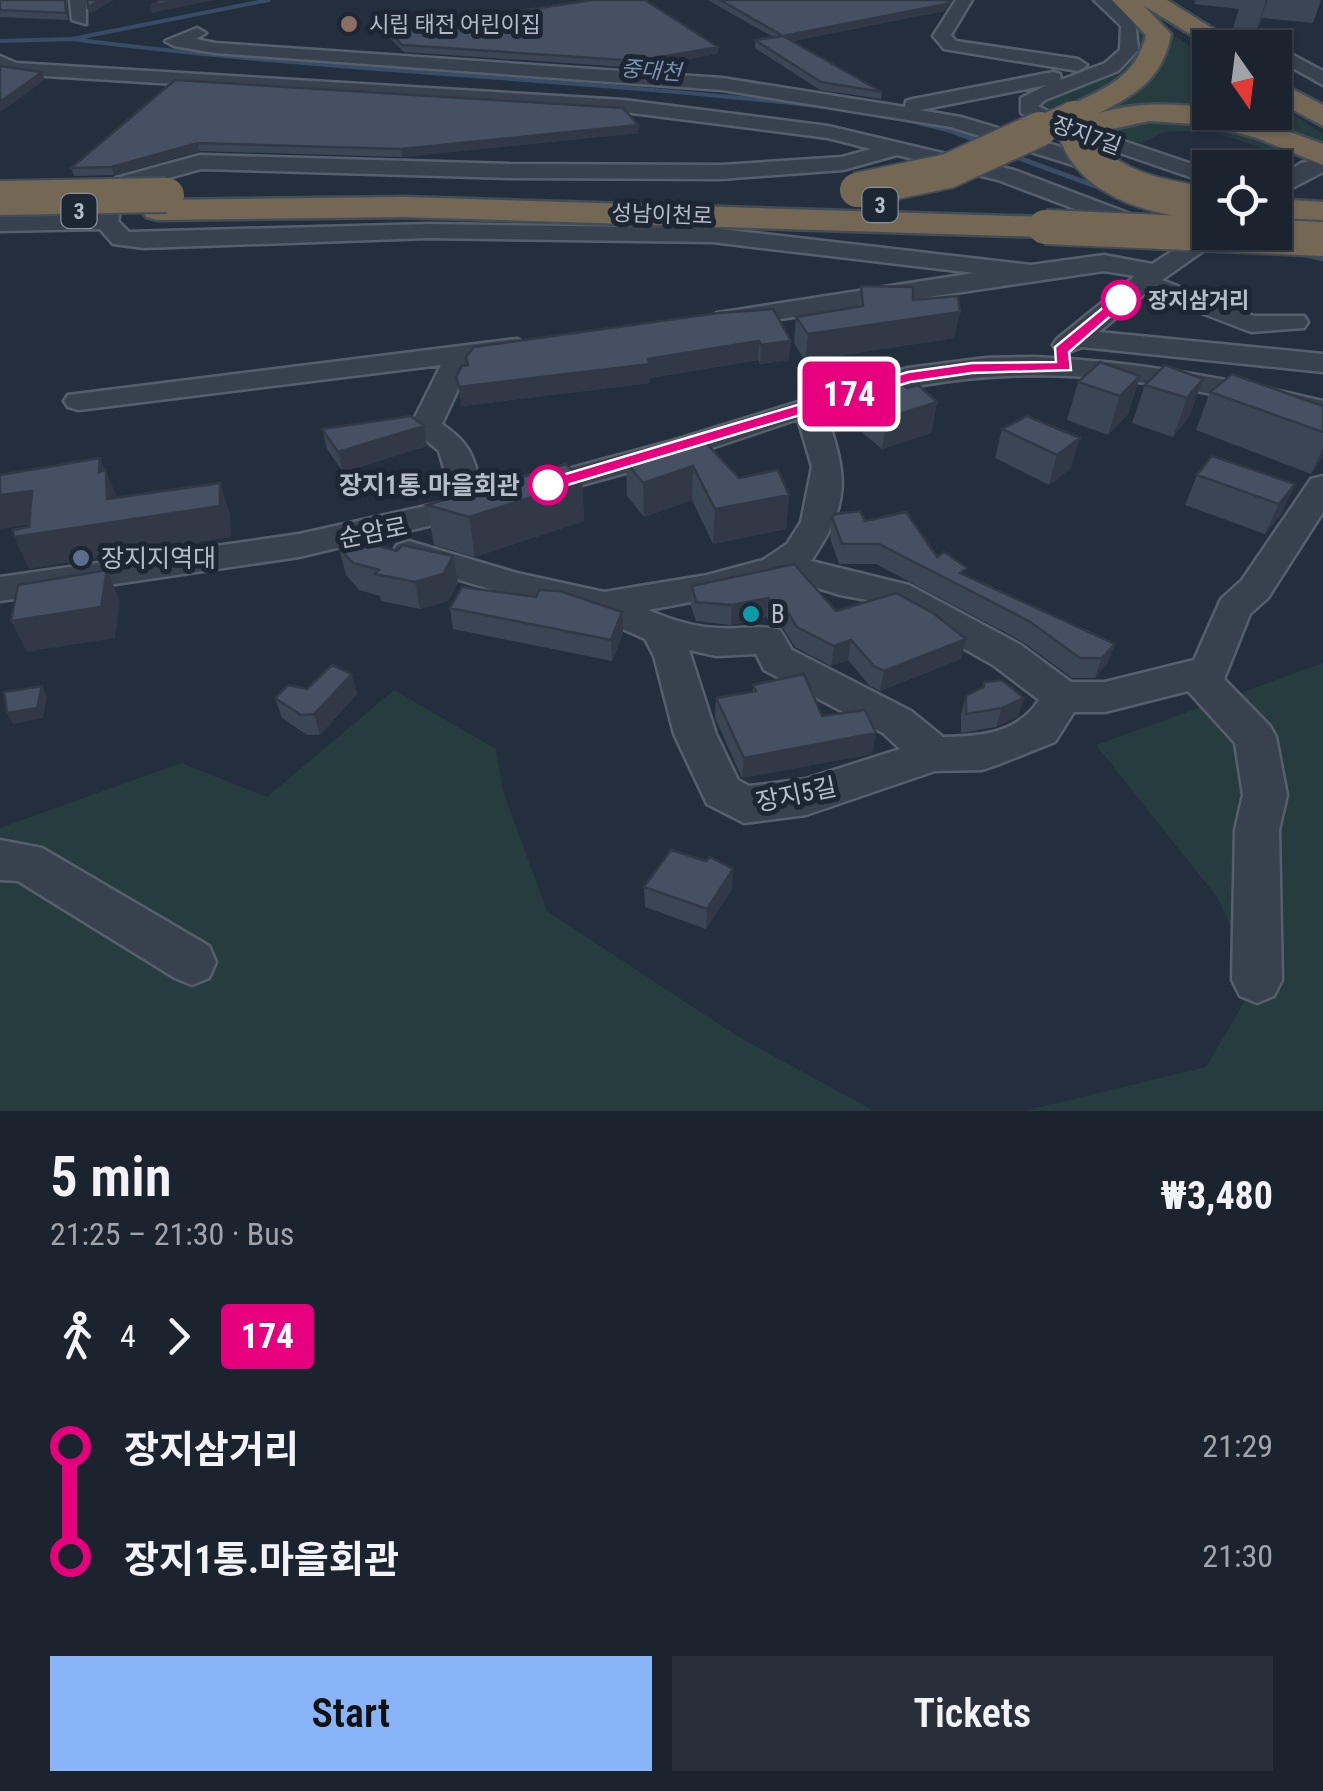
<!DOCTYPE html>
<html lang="en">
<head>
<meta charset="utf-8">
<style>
  :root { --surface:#1b232e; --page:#282f3a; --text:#f1f3f6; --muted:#a0a4aa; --line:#39404a; --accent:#8ab4f8 }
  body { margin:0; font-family:"Roboto Condensed","Noto Sans KR",sans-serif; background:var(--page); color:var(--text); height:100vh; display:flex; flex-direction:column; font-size:38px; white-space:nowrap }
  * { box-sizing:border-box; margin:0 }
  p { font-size:32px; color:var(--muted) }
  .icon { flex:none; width:55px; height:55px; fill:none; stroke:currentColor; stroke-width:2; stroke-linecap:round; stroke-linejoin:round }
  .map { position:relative; height:1111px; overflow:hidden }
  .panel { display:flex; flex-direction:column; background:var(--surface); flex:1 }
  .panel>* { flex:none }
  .badge { padding:0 20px; border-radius:8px; font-size:35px; line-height:65px }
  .needle { width:65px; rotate:166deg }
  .fabs { position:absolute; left:1192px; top:30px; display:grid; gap:20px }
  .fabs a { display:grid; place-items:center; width:100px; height:100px; border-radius:0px; background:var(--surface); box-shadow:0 2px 8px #0004,0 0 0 2px var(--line); font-size:50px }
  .map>.badge { position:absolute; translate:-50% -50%; box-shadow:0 0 0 5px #fff }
  .legs { display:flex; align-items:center; gap:15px; height:110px; padding:0 50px; font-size:32px }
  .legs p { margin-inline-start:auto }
  .head { display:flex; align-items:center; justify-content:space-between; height:170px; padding:0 50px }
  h1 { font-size:55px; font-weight:600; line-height:75px }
  .cta { display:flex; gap:20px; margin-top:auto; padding:20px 50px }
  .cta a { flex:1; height:115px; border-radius:0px; background:var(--accent); color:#111; font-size:40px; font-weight:600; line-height:115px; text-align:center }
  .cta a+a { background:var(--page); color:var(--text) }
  ul { padding:0 50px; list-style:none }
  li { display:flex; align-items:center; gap:35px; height:110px; font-size:38px }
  li i { display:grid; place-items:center; width:15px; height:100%; margin:0 12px; background:currentColor }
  li i::after { content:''; width:25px; height:25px; margin:-12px; border:8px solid; border-radius:50%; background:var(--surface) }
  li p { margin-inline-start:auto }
  li:first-child i { background:linear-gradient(#0000 50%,currentColor 0) }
  li:last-child i { background:linear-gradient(currentColor 50%,#0000 0) }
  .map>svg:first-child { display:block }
  .green { fill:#263c3f }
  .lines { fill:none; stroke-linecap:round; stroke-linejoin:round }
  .stream-far1 { stroke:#394c67; stroke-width:4 }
  .stream { stroke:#394c67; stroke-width:5 }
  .minor-casing { stroke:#565f6c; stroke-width:5 }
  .highway-casing { stroke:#434c59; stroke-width:5 }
  .minor { fill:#38414e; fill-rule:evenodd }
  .highway { fill:#746855; fill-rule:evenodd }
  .highway-bridge-far1-casing { stroke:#434c59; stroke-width:29; stroke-linecap:butt }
  .highway-bridge-casing { stroke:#434c59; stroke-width:38; stroke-linecap:butt }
  .highway-bridge-far1 { stroke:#746855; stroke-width:26 }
  .highway-bridge { stroke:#746855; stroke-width:34 }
  .wall { fill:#3b4654 }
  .shaded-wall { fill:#303945 }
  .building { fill:#455162; stroke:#303945; stroke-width:2.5 }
  .line-1 { fill:#e6007e; stroke:#fff; stroke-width:2.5 }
  .education-dot { fill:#8d6e63; stroke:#1d2633; stroke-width:4 }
  .stop-1-dot { fill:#fff; stroke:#e6007e; stroke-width:5 }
  .service-dot { fill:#5c6f8a; stroke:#1d2633; stroke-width:4 }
  .culture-dot { fill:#0f9aa8; stroke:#1d2633; stroke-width:4 }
  .labels { text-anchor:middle; stroke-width:10; stroke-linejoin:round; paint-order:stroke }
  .far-poi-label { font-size:22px; fill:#b4bcc9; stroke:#1d2633; text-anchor:start }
  .far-water-label { font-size:22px; font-style:italic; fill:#7c92b1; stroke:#1d2633 }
  .far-street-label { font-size:22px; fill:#b4bcc9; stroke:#1d2633 }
  .shield { fill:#1d2633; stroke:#878f9c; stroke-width:2.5 }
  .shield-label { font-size:22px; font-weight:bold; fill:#b4bcc9 }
  .far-stop-label { font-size:22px; font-weight:bold; fill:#b4bcc9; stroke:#1d2633; text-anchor:start }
  .stop-label { font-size:25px; font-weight:bold; fill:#b4bcc9; stroke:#1d2633; text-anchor:end }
  .street-label { font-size:25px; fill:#b4bcc9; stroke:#1d2633 }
  .poi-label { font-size:25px; fill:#b4bcc9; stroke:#1d2633; text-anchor:start }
</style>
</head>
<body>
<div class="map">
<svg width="1323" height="1111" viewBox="0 0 1323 1111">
  <rect width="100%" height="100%" fill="#242f3e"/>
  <path class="green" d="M1112,4L1150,32L1137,76L1048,119L1037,111L1038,104C1079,78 1186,72 1112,4Z
    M1156,24L1210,59V112H1275V102L1323,134V149L1222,116L1083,123L1131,90Z
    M1117,119H1206L1315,157L1279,154L1218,133L1192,131L1164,132L1135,147L1090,133Z
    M1323,663V1111H1024L1206,1067L1257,980L1217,897L1096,745Z
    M394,690L496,749L503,791L547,911L737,1036L874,1111H0V828L181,763L267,797Z"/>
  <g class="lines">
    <path class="stream-far1" d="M72,39C326,72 581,78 835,108
      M0,41L72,39L269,0
      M898,118L956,132"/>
    <path class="stream" d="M945,129L985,143
      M1011,155L1106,190
      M1303,254L1323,259"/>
    <defs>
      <path id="minor" d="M70,0H86V24L72,20Z
        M956,0H972L951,35L956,41L1078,59L1087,65L1078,71L944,49L933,36Z
        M1094,0H1112L1135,21L1138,50L1118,71L1045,100L1038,106L1070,123L1210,170V184L1056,131L1021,113V98L1047,85L920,110L961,117L1121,165L1124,170L1121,175H1105L951,127L722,90L215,53L174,46L165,41L197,28L206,33L196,39L215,43L722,78L905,107L906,101L913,99L1053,72L1060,74L1061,80L1105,63L1120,50L1121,26Z
        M1276,46L1323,71V85L1275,58V48H1269Z
        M0,56L16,63L624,100L828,126L1014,170L1157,224L1161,229L1149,236L1141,234L998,180L897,155L843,170L721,179L510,178L201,169L132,188L122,204L118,221L129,232L428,224L712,228L1031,265L1104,255L1152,264L1210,227V232H1230L1162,280L1254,316H1304L1308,322L1304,328L1251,332L1147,292L1099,332L1323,354V372L1082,347L1067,353L1057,351L1053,345L1057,339L1135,276L1104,271L727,327L717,325L713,319L717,313L974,273L712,242L428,238L144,248L113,244L100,229L0,231V217L96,215L98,204L116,178L200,155L510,164L721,165L842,157L871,149L828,138L624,112L13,74L0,69Z
        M1323,158V172L1275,197V180L1301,163Z
        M517,339L531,347L527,353L471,361L442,424C485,454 468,468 492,505L487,512L299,557L0,601V577L299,534L453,500L439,451L410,427L441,365L79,410L68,407L64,401L68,395Z
        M1034,357C1133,361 1227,378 1323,401V419C1149,376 1000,351 825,410C847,476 852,501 811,561L909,585L1021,645L1071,682H1105L1194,660L1221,599L1242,580L1311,479L1323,476V512L1268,598L1250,614L1224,679L1270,726L1276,737L1287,795L1279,830L1282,980L1274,996L1257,1003L1240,996L1232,980L1235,830L1243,795L1235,743L1188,691L1105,712H1074L1055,742L997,765L982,770L935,771L806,815L744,823L707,804L674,734L654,656L645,639L594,616L516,597L397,561L392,553L397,545L409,541L517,573L604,592L707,575L763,560L787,544L801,522L812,467L798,419L694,454L535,498L523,495L519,488L523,481L672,441L908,368L986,358ZM786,578L840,595L883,603L993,665L1039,700C1017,734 981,736 943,737L911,711L792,650L780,630C759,624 739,630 717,628C694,627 669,619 648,610L707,599ZM689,650L716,656L756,654L764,670L883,733L900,749L806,779L749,786L738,780L716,734Z
        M0,840L42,848L209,946L216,962L209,978L192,985L175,978L18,881L0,880Z"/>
      <path id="highway" d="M1112,0H1167L1244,48H1213L1144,6L1171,34C1163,78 1137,94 1099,113C1136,102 1172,103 1210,108V112L1249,117L1323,144V165L1257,138L1209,125L1149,121L1090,134L1080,131L1075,125L1082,118L1069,110L1073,104C1108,87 1136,76 1146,35Z
        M1275,80L1323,105V126L1275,100Z
        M405,197L1045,217L1057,220L1062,227L1057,234L1045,237L405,217L158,220L146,217L141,210L146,203L158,200Z
        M1275,199L1323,202V222L1275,219Z"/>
    </defs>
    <use href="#minor" class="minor-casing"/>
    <use href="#highway" class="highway-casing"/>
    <use href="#minor" class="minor"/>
    <use href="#highway" class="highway"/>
    <defs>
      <path id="highway-bridge-far1" d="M1035,132L1074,114
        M1079,132L1090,125"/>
      <path id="highway-bridge" d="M1083,129L1076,134C1096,186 1160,198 1210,204
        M857,190L948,171L1040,129
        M0,198L167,195
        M1045,227L1323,239"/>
    </defs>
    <use href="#highway-bridge-far1" class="highway-bridge-far1-casing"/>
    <use href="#highway-bridge" class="highway-bridge-casing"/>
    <use href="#highway-bridge-far1" class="highway-bridge-far1"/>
    <use href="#highway-bridge" class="highway-bridge"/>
  </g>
  <path class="wall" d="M0,0H67L68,20L0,17Z
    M708,0H952L944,11L793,41L882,92L881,99L820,90L755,48V40L773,37Z
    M1195,0H1321L1313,23L1262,18L1255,34L1232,32L1239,9L1194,4Z
    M389,31L718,47L717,54L638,68L404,52L390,38Z
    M175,80L639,133L402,157L200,151L114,175L74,176L71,168Z
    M861,286L960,312L954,338L805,361L794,343L796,317L858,307Z
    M718,313L789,360L760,364L758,360L650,378V383L462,406L456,377Z
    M1140,376L1128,414L1108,435L1067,420L1078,382Z
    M1203,379L1189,417L1173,437L1132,423L1145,385Z
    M869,382L907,388L937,402L931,433L882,449L863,433Z
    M1210,392L1323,406V456L1311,474L1196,430Z
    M1027,416L1071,468L1049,485L995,458L1002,429Z
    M322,429L427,446L343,472L327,449Z
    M703,440L739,478L789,495L786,529L713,544L692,500L644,517L627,496L626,462Z
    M1197,475L1295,484L1281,514L1265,534L1185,505Z
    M582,481L584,521L475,557L434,545L427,505Z
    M832,517L865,521L937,557L965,576L1115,644L1107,664L1095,678H1072L1023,642L876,564H839L830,538Z
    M339,548L458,583L448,601L420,609L381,601L380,596L359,590L346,575Z
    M794,564L836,611L961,659L880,691L870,686L848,660L831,666L795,647L783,628L770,624L766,617L731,625L696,621L691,606L692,586Z
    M450,608L623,633L612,661L453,629Z
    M984,682L1024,698L1018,716L996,727L961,733V715L966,696L982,688Z
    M753,685L822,716L876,733L872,754L742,778L715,718L716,698L753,692Z
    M307,689L357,694L320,735H307L282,718L275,698Z
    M644,887L732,889L706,929L645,907Z"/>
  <path class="shaded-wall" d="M100,0H114L90,14L88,7Z
    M180,0H214L152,13L150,6Z
    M948,0H952L944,11L783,43V36Z
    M1266,0H1268L1255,34Z
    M718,47L717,54L638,68V61Z
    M42,72L45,80L0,112V102Z
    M638,125L639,133L402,157L401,149Z
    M198,143L200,151L114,175L111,167Z
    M960,312L954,338L805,361L808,334Z
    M759,341L758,360L650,378V383L462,406L459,387L648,359Z
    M791,341L789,360L760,364L761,345Z
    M1140,376L1128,414L1108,435L1120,396Z
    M1203,379L1189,417L1173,437L1187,398Z
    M937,402L931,433L882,449L887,418Z
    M424,426L427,446L343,472L338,452Z
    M1080,438L1071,468L1049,485L1057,455Z
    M1323,448V456L1311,474Z
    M100,458L119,501L220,483L230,514L231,537L29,569L14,537L107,499L99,472Z
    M693,466L692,500L644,517L643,483Z
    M582,481L584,521L475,557L469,517Z
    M1295,484L1281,514L1265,534L1279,504Z
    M32,491L47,522L0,529V495Z
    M789,495L786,529L713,544L715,509Z
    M453,556L458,583L448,601L420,609L415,582Z
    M107,570L120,601L115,638L27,652L11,621Z
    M768,598L766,617L731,625L732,605Z
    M622,612L623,633L612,661L611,640Z
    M966,639L961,659L880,691L884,671Z
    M851,640L848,660L831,666L834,646Z
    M1115,644L1107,664L1095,678L1102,658Z
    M352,674L357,694L320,735L314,714Z
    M42,686L47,697L43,718L13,724L7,713Z
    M1024,698L1018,716L996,727L1002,708Z
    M876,733L872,754L742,778L744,758Z
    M733,869L732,889L706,929L707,909Z"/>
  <path class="building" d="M0,0H65L66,13L0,10Z
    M87,0H100L88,7Z
    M160,0H180L150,6Z
    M592,0H645L718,47L638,61L402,45L389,31Z
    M720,0H948L946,4L783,36Z
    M783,36L882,92L821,82L755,40Z
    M0,66L42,72L0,102Z
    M175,80L623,108L638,125L401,149L198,143L111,167L71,168Z
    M861,286L913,287V300L958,296L960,312L808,334L796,317L863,306Z
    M773,309L791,341L761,345L759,341L648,359L650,364L459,387L456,377L462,366L468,365L466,357L474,347L718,313Z
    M1100,362L1140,376L1120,396L1078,382Z
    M1165,365L1203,379L1187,398L1145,385Z
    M1232,374L1323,406V432L1210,392Z
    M890,376L907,388L918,385L937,402L887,418L867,402L885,395L869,382Z
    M411,416L424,426L338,452L322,429Z
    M1027,416L1080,438L1057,455L1002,429Z
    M703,440L739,478L778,470L789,495L715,509L693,466L643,483L626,462Z
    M1212,456L1295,484L1279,504L1197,475Z
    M100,458L99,472L106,470L107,499L220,483V506L14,537L13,530L29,527L32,491L0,495V475Z
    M566,464L582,481L469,517L427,505Z
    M860,511L865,521L906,512L937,557L944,552L967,568L960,573L1115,644L1102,658H1080L1029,621L879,544H842L832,517L835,514Z
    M358,540L397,551L402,545L453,556L443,574L415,582L375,574L379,570L353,563L339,548Z
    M794,564L836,611L896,593L933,613L966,639L884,671L874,666L851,640L834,646L797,627L785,608L772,604L768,598L732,605L696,602L692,586Z
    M107,570L101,607L11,621L18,585Z
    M462,587L536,597L539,590L560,591L622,612L611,640L450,608Z
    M332,665L352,674L314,714L301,715L275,698L288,685L307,689Z
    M804,674L822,716L865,710L876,733L744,758L716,698L756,691L753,685Z
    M1002,680L1024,698L1002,708L966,714V696L984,687V682Z
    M42,686L37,708L7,713L4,692Z
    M671,850L706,861L710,857L733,869L707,909L644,887Z"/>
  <path class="line-1" d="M1116,297L1129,300L1069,352L1071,370L972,373L910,382L554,489L548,490L539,485L542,481L908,372L972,363L1056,362L1055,347Z"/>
  <circle class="education-dot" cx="349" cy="24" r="10"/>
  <g class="stop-1-dot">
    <circle cx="1121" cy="300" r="18"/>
    <circle cx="548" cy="485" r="18"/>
  </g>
  <circle class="service-dot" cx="81" cy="558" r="10"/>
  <circle class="culture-dot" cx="751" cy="614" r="10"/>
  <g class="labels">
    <g class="far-poi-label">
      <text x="369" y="32">시립 태전 어린이집</text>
    </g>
    <g class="far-water-label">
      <text transform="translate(651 70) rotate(4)" y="8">중대천</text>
    </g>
    <g class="far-street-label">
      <text transform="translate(1087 135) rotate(20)" y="8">장지7길</text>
      <text transform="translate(662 214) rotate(2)" y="8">성남이천로</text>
    </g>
    <g class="shield">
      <rect x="862.5" y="188" width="35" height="34" rx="8"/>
      <rect x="61.5" y="194" width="35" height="34" rx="8"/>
    </g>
    <g class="shield-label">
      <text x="880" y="213">3</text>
      <text x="79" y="219">3</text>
    </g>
    <g class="far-stop-label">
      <text x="1148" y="308">장지삼거리</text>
    </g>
    <g class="stop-label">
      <text x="520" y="494">장지1통.마을회관</text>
    </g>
    <g class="street-label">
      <text transform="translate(373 532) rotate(-11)" y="9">순암로</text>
      <text transform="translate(796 794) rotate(-12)" y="9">장지5길</text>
    </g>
    <g class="poi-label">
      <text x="101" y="567">장지지역대</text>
      <text x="771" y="623">B</text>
    </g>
  </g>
</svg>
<div class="fabs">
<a><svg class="needle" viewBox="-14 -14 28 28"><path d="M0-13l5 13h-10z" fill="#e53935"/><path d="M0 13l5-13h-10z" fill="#a0a4aa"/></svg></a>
<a><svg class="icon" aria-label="locate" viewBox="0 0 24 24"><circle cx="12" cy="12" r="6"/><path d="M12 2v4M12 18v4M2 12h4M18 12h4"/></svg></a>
</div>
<b class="badge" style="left:849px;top:394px;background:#e6007e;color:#fff">174</b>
</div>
<section class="panel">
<div class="head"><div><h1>5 min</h1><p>21:25 – 21:30 · Bus</p></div><b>₩3,480</b></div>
<div class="legs"><svg class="icon" aria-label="walk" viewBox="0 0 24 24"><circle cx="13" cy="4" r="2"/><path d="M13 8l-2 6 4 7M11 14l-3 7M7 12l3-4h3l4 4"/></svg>4<svg class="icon" aria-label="forward" viewBox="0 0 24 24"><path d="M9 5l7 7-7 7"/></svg><b class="badge" style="background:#e6007e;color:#fff">174</b></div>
<ul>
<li><i style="color:#e6007e"></i><b>장지삼거리</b><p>21:29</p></li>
<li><i style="color:#e6007e"></i><b>장지1통.마을회관</b><p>21:30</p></li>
</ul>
<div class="cta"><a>Start</a><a>Tickets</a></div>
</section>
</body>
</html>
